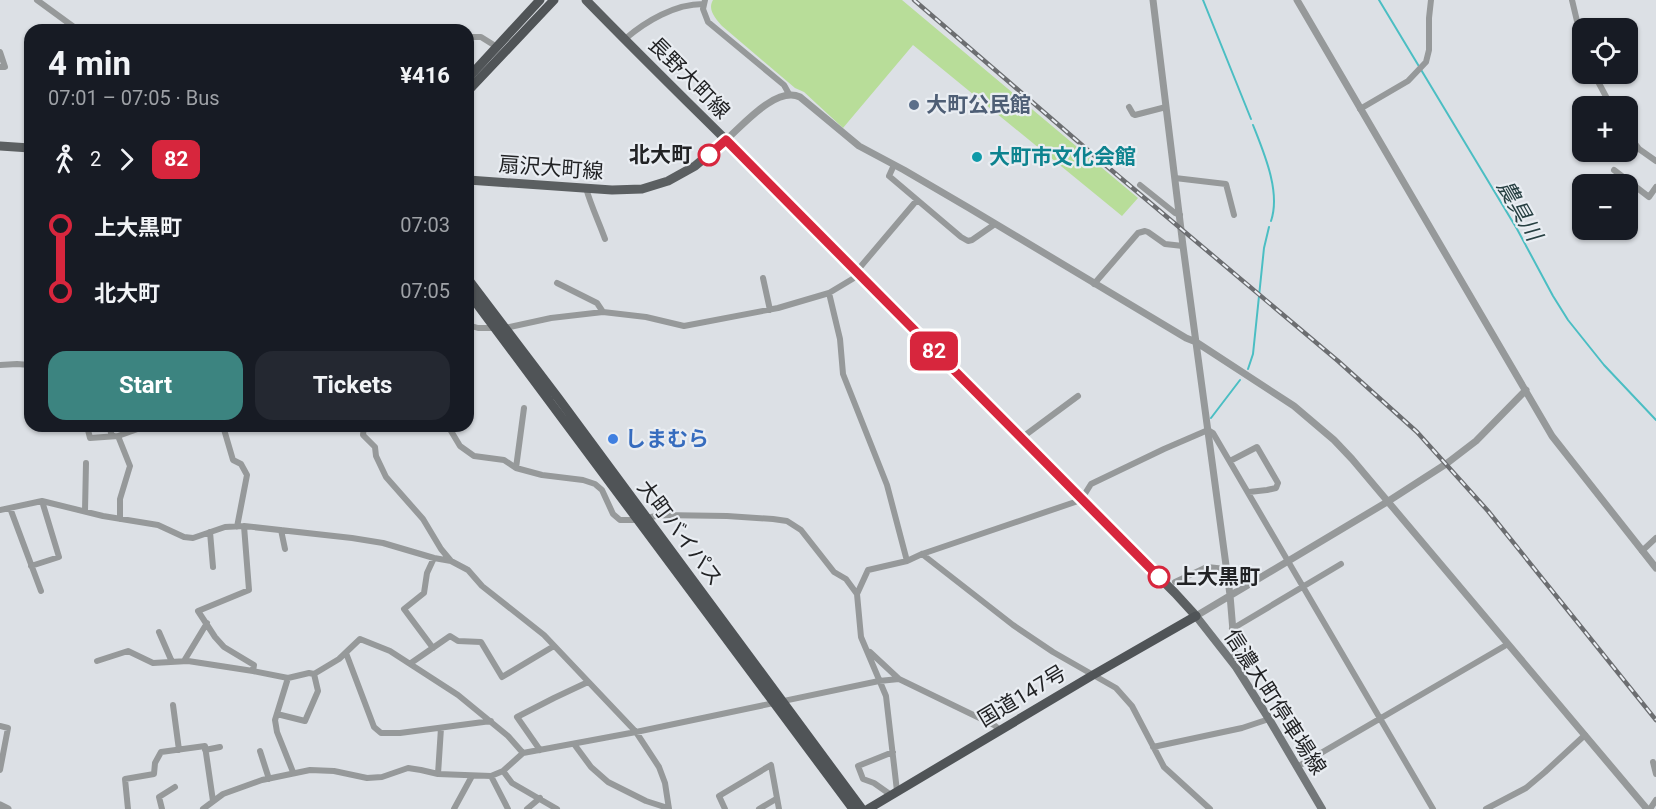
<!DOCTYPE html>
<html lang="en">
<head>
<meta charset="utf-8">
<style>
  :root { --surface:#171b24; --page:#242831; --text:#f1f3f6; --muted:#9ea1a6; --accent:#3c8480 }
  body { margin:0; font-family:Roboto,"Noto Sans JP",sans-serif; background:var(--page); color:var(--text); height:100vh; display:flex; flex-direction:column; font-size:22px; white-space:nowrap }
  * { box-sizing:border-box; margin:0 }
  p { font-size:20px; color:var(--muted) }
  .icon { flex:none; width:33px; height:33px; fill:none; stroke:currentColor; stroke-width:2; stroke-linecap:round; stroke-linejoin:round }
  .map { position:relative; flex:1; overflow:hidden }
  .drawer { position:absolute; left:24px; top:24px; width:450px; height:408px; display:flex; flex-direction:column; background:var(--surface); border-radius:18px; box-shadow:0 2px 4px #0004 }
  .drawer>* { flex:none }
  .badge { padding:0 12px; border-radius:9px; font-size:21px; line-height:39px }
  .controls { position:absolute; left:1572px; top:18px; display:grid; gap:12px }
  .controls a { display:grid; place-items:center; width:66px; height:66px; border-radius:12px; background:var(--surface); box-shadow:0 2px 4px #0004; font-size:30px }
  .map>.badge { position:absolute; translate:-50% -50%; box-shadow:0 0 0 3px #fff }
  .legs { display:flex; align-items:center; gap:9px; height:66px; padding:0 24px; font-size:20px }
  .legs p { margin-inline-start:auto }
  .headline { display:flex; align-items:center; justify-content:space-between; height:102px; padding:0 24px }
  h1 { font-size:33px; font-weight:700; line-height:45px }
  .primary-button { display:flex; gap:12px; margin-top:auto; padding:12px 24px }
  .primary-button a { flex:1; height:69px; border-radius:18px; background:var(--accent); color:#fff; font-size:24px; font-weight:700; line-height:69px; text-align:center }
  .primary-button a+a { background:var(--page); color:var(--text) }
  ul { padding:0 24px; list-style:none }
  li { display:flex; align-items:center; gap:21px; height:66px; font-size:22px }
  li i { display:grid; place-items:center; width:9px; height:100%; margin:0 8px; background:currentColor }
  li i::after { content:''; width:15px; height:15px; margin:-8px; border:4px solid; border-radius:50%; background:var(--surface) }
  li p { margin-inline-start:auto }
  li:first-child i { background:linear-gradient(#0000 50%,currentColor 0) }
  li:last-child i { background:linear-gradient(currentColor 50%,#0000 0) }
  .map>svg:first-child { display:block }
  .green { fill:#b8dd99 }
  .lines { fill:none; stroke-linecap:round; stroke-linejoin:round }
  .stream { stroke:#4bbec3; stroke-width:2 }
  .minor { stroke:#96999a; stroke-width:6 }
  .tertiary { stroke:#96999a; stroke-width:7 }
  .secondary { stroke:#737779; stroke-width:8 }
  .primary { stroke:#5b5f61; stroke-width:9 }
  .trunk { stroke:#505457; stroke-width:9 }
  .rail-casing { stroke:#6c6e71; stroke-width:4.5 }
  .rail { stroke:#e9edf2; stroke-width:2; stroke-dasharray:7; stroke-linecap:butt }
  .line-1-casing { stroke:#fff; stroke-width:14 }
  .line-1 { stroke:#d7263d; stroke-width:9 }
  .service-dot { fill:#5c6f8a; stroke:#e9edf2; stroke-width:2 }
  .stop-1-dot { fill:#fff; stroke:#d7263d; stroke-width:3 }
  .culture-dot { fill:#0f9aa8; stroke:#e9edf2; stroke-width:2 }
  .shop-dot { fill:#3f7fe0; stroke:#e9edf2; stroke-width:2 }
  .labels { text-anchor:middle; stroke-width:4.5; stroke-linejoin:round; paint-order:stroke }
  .street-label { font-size:21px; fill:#222325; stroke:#e9edf2 }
  .service-label { font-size:21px; font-weight:bold; fill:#4e5e75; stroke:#e9edf2; text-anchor:start }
  .stop-label { font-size:21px; font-weight:bold; fill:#222325; stroke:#e9edf2; text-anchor:end }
  .culture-label { font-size:21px; font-weight:bold; fill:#0d838f; stroke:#e9edf2; text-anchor:start }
  .shop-label { font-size:21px; font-weight:bold; fill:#366cbe; stroke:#e9edf2; text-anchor:start }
  .water-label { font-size:22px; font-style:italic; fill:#274042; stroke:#e9edf2 }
</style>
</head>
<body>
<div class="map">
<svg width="1656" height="809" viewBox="0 0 1656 809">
  <rect width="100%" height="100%" fill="#dce0e5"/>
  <path class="green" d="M713,0H902L1138,198L1122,216L913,45L843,128L804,92L795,88L722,26C716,19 707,10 713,0Z"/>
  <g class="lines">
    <path class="stream" d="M1203,0L1251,119
      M1379,0L1517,229L1553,296L1568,320L1604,365L1656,420
      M1253,125C1264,153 1281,192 1271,221
      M1248,369L1253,354L1264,248L1269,227
      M1211,418L1240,380"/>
    <path class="minor" d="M37,0L78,30
      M705,0L703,9L708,22L784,85L789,94
      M1572,0L1582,42
      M468,37H481L497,47
      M625,39C646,21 675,4 703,4
      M0,52L5,67H0
      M1594,74L1611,106
      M1129,107L1133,114L1135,115L1166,107
      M1360,109L1408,81L1426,62L1429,50V18L1431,0
      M1628,134L1639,149L1656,161
      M894,165L889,176L961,237L968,241L972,240L995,224
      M1614,170L1649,197L1656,187
      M1175,178L1226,184L1234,215
      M1140,185L1175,213L1180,215
      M586,188C591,206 599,222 605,239
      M856,272L917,200
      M763,278L770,310
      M557,283L597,303L603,312
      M1094,284L1138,233L1145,231L1148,232L1165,244L1183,246
      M829,293L840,339L843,374L887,485L907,561
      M468,325L478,328H505L551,318L603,312L646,317L684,326L778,308L829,293L859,275
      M0,365L17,364L30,365
      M87,426L90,438L118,436
      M109,426L112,436
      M223,426L233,460L241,464L247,475L237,527
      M364,426L363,435L375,447L376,456L386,477L423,519L441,549L451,561
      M448,426L460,446L474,456L504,460L516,468L542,475L583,480L595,484L602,490L613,514L620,520H638L660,515L727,516L773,519L787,521L801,530L834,572L846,579L857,594L861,637L886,696L897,791
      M1020,439L1078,396
      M1230,461L1257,447L1278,483L1276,488L1267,490L1249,492
      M516,468L524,408
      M10,508L41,591
      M0,510L42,501L103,516L158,525L184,537L193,538L225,527L244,526L352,538L383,543L434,558L451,561L468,570L482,586L544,635L636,732L659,767L665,783L669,809
      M85,511L86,463
      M120,519V499L130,466L118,436L146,426
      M244,526L249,590L198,611L215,637L224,647L254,665L253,671L288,678L309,673L314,674L339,659L360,639L390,651L458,695L508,736L523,753
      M281,530L285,549
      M210,532L213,567
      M1642,551L1656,538
      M922,554L1013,625L1053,652L1116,688L1132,706L1164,767L1210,809
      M31,566L59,557L42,501
      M1175,582L1207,567L1226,569
      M857,594L868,570L907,561L922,554L1081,500L1091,484L1164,449L1208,430L1213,433L1433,809
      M1232,629L1341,564
      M159,632L172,662
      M433,648L404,609L424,593L427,573L434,558
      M870,652L899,679L994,725L1000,730
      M346,653L374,727L381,733H400L491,721
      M97,661L128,651L153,663L188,661L253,671
      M184,661L207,623
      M411,663L450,636L458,641L481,642L502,677L554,646
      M288,678L275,720L277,732L293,772
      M173,705L179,750
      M277,714L305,721L318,691L314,674
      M0,726L8,728L0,770
      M574,744L591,767L608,782L646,801L668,808
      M1153,747L1242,728L1269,719
      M205,750L220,747
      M540,750L517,717L554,698L588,682
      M260,751L269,779
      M1653,762L1656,774
      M1297,767L1508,644
      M503,771L512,783L557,809
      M438,774L441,728
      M491,776L508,809
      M891,795L874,783L863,779L858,766L893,752
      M128,809L125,779L154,774L155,763L161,752L205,746L213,801
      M162,809L159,797L175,787
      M203,809L223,794L262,780L310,770L334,771L367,778L382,777L408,768L421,770L438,774L491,776L503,771L523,753L636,732L879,681L899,679
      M454,809L472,776
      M527,809L540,798
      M725,809L719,796L771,765L779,809
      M759,809L776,799
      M1486,809L1526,788L1545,772L1585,735
      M1650,809L1656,800"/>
    <path class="tertiary" d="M1153,0L1183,246L1230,595L1236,667
      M1297,0L1552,436L1656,568
      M726,140C743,125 776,86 800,97L859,146L904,170L969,208L1186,338L1196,342L1294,406L1334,440L1352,459L1647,809
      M1196,616L1387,502L1446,464L1476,441L1526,390
      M0,805L8,809"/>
    <path class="secondary" d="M1196,616L1236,667L1269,719L1322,809"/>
    <path class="primary" d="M586,0C657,73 730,143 801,215C926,341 1049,468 1175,593L1196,616
      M0,146L30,148
      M468,180L612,190L642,189L668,181L695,166L726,140"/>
    <path class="trunk" d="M468,78L540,0
      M468,91L554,0
      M468,279L559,399L862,809
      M468,292L853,809
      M868,809L1093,675L1196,616"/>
    <defs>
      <path id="rail" d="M914,0L1097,158L1338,361L1417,432L1488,511L1656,720"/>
    </defs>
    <use href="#rail" class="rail-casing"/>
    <use href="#rail" class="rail"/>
  </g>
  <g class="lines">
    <defs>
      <path id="line-1" d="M709,155L726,140L1159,577"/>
    </defs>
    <use href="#line-1" class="line-1-casing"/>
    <use href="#line-1" class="line-1"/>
  </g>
  <circle class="service-dot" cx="914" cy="105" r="6"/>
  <g class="stop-1-dot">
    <circle cx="709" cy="155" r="10"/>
    <circle cx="1159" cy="577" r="10"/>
  </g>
  <circle class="culture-dot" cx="977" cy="157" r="6"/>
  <circle class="shop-dot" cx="613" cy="439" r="6"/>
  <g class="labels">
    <g class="street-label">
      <text transform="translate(689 78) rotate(45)" y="7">長野大町線</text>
      <text transform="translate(551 168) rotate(4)" y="7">扇沢大町線</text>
      <text transform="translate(680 533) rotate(53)" y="7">大町バイパス</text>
      <text transform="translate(1022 696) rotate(-31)" y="7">国道147号</text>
      <text transform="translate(1275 702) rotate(57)" y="7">信濃大町停車場線</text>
    </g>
    <g class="service-label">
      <text x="926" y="112">大町公民館</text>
    </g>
    <g class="stop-label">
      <text x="692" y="162">北大町</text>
      <text x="1176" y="584" text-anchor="start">上大黒町</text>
    </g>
    <g class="culture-label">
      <text x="989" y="164">大町市文化会館</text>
    </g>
    <g class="shop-label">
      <text x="625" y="446">しまむら</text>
    </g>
    <g class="water-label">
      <text transform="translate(1520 210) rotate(60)" y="8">農具川</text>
    </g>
  </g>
</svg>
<div class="controls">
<a><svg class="icon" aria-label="locate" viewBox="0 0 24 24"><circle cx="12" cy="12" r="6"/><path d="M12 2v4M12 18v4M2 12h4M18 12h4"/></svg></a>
<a>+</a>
<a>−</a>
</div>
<b class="badge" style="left:934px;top:351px;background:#d7263d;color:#fff">82</b>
<section class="drawer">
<div class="headline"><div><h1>4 min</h1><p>07:01 – 07:05 · Bus</p></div><b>¥416</b></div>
<div class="legs"><svg class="icon" aria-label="walk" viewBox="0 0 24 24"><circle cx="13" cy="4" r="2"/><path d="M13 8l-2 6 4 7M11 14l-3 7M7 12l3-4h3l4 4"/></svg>2<svg class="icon" aria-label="forward" viewBox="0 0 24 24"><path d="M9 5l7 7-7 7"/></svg><b class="badge" style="background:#d7263d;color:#fff">82</b></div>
<ul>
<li><i style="color:#d7263d"></i><b>上大黒町</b><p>07:03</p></li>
<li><i style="color:#d7263d"></i><b>北大町</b><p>07:05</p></li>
</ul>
<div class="primary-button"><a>Start</a><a>Tickets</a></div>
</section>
</div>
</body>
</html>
